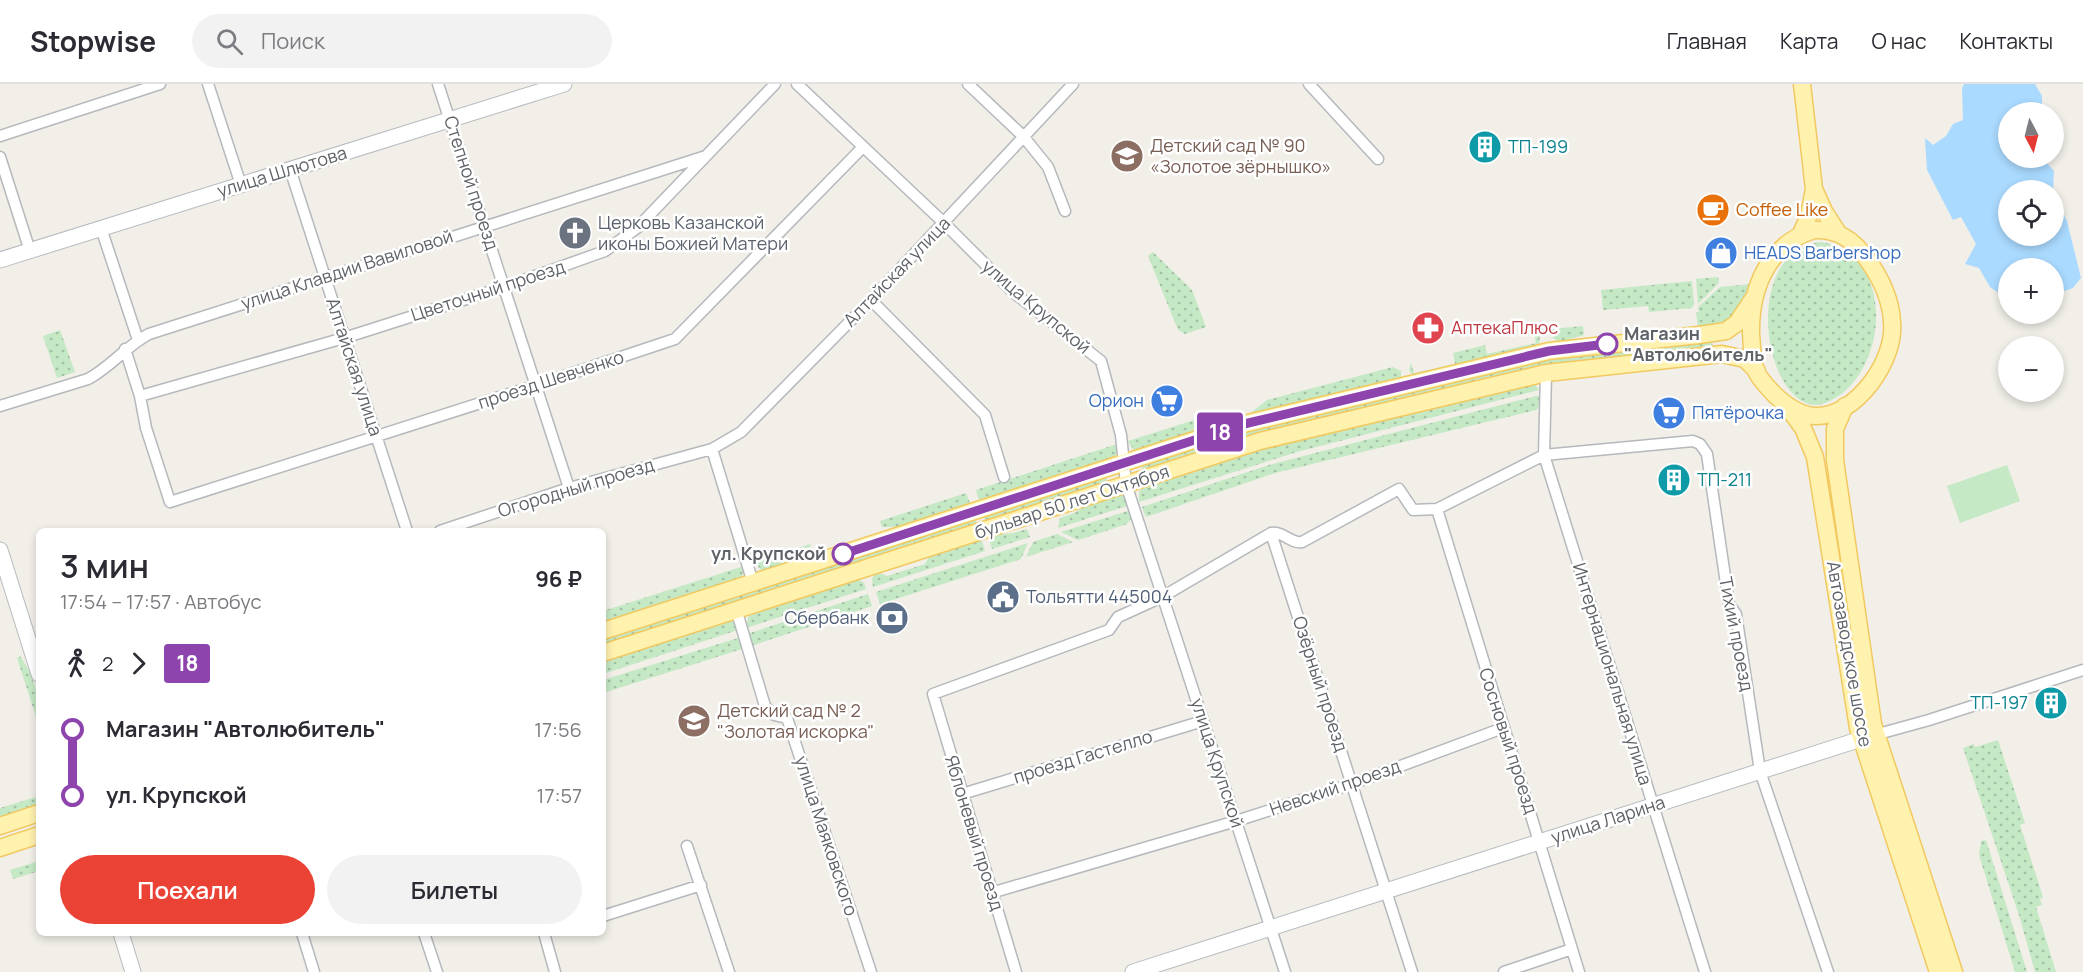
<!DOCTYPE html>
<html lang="ru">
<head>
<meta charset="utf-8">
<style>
  :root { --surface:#fff; --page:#f2f2f3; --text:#2b2b33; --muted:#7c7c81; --line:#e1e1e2; --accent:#ea4335 }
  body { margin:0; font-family:Manrope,sans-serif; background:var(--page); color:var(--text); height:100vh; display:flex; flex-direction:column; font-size:22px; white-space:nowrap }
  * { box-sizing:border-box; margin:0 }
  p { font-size:20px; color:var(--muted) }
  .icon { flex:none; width:33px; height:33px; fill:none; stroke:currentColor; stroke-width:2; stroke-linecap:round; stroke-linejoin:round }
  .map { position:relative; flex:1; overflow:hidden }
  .sheet { position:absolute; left:36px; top:444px; width:570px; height:408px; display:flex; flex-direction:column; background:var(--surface); border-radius:9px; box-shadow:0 3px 9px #0003 }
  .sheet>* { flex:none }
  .badge { padding:0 12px; border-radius:4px; font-size:21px; line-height:39px }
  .needle { width:39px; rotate:173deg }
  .tools { position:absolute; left:1998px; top:18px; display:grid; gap:12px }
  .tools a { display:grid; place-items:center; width:66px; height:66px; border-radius:50%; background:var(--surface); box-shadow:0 3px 9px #0003; font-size:30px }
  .map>.badge { position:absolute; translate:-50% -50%; box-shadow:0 0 0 3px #fff }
  .legs { display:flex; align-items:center; gap:9px; height:66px; padding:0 24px; font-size:20px }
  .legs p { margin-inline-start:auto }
  .headline { display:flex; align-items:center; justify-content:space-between; height:102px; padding:0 24px }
  h1 { font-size:33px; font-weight:600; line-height:45px }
  .cta { display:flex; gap:12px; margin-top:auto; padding:12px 24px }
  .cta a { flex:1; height:69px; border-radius:36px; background:var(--accent); color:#fff; font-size:24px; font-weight:600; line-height:69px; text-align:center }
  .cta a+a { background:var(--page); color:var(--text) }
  ul { padding:0 24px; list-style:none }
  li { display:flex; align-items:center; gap:21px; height:66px; font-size:22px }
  li i { display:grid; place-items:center; width:9px; height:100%; margin:0 8px; background:currentColor }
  li i::after { content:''; width:15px; height:15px; margin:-8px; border:4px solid; border-radius:50%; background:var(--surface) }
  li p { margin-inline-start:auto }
  li:first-child i { background:linear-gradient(#0000 50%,currentColor 0) }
  li:last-child i { background:linear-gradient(currentColor 50%,#0000 0) }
  header { display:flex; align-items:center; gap:36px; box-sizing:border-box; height:84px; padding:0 30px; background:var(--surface); border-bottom:2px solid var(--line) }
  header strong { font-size:28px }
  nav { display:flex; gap:33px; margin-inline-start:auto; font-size:21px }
  .search { width:420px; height:54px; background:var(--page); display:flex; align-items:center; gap:15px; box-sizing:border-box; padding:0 21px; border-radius:33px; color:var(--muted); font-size:22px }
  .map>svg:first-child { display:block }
  .grass { fill:url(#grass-dots) }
  .garden { fill:#c5e8c5 }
  .water { fill:#aadaff }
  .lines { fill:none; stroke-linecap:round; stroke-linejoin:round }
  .street-casing { stroke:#b5b8bc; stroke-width:13 }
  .secondary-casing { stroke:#b6babf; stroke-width:17 }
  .primary-casing { stroke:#f2c960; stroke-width:19 }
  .street { stroke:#fff; stroke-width:10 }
  .secondary { stroke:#fff; stroke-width:15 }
  .primary { stroke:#fff2af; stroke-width:16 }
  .line-1-casing { stroke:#fff; stroke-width:14 }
  .line-1 { stroke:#8e44ad; stroke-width:9 }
  .stop-1-dot { fill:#fff; stroke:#8e44ad; stroke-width:3 }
  .labels { text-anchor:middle; stroke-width:5; stroke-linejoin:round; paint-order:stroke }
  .education-label { font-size:18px; fill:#785e54; stroke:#fff; text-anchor:start }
  .culture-label { font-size:18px; fill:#0d838f; stroke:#fff; text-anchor:start }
  .street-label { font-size:18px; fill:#5f6368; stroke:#fff }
  .food-label { font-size:18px; fill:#c56008; stroke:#fff; text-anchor:start }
  .worship-label { font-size:18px; fill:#5b616d; stroke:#fff; text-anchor:start }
  .shop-label { font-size:18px; fill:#366cbe; stroke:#fff; text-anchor:start }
  .health-label { font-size:18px; fill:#be3a42; stroke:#fff; text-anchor:start }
  .stop-label { font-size:18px; font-weight:bold; fill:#5f6368; stroke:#fff; text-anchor:start }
  .service-label { font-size:18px; fill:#4e5e75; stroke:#fff; text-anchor:start }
</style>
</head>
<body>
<header>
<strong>Stopwise</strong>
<div class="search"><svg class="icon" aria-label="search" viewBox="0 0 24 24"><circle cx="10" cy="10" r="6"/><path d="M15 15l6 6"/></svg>Поиск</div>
<nav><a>Главная</a><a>Карта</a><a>О нас</a><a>Контакты</a></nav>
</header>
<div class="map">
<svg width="2083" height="888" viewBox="0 0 2083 888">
  <defs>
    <pattern id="grass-dots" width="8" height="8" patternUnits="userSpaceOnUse" patternTransform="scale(1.5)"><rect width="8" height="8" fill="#c5e8c5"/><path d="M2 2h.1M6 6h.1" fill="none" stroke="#a3c0a4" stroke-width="1.8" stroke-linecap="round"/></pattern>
  </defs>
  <rect width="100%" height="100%" fill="#f1efe8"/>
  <path class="grass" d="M1821,158C1892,170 1890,274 1840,311C1832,316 1824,321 1815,321C1762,317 1741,167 1821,158Z
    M1153,168L1192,206L1206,243L1185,250L1178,246L1148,172Z
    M1718,193L1719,199L1698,220L1696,195Z
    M1692,197L1694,220L1692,224L1649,228L1648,222L1603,226L1601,206Z
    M1751,200L1744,221L1727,239L1698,244L1696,228H1699L1698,223L1720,203Z
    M1583,242L1584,251L1559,258L1553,254L1551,245Z
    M60,246L75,288L57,294L43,252Z
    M1534,248L1540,252L1539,261L1413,292L1409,286L1411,279L1414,289L1455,280L1453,269L1485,261L1487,270L1536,259Z
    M1709,258L1713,260L1709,264L1646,270L1645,264Z
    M1639,264V271L1142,387L1141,386L1144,381L1252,346L1546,274Z
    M1393,283L1401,287V294L1248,331L1267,316Z
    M1534,299L1539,306L1297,368L1139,418V408L1143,402L1237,371Z
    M1540,311L1541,321L1536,326L1275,389L1146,433L1142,423L1269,381Z
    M1226,326L1230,339L1134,367L1128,357Z
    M1117,360V369L1112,376L980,420L976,406Z
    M1106,393L1108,399L986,439L983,431Z
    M966,409L971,422L905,443H882L880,437Z
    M1120,410L1125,412L1130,421L1058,444L1060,434L1074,429L1089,419Z
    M1131,426V435L1127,440L1078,456L1061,448Z
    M975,434L977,442L603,563V554Z
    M1027,445L1030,453L992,465L988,452L1013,449Z
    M1057,450L1073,458L1026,473L1033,458Z
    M981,454L985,467L873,503L872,495L875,489L878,488L887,492L925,480L930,471Z
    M1028,459L1021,475L880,520L876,508Z
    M810,460L812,467L793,480L762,487L755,479Z
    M744,482L743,490L740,496L603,541V527Z
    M858,495L864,499L866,505L746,544L748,534L753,527Z
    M868,510L872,522L751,562L747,550Z
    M734,534L738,546L603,590V576Z
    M738,554L742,565L603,609V596Z
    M20,572C37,597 39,614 39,642L17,574Z
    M1998,656L2025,739L2020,741L2043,813L2040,815L2042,821L2036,823L2056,888H2035L2019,831L1963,664L1974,660L1975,663Z
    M39,712V723L0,736V724Z
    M1986,756L2027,888H2015L1979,771L1981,757Z
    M39,777V787L13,795L10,786Z"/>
  <path class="garden" d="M2007,381L2020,417L1960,439L1947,402Z"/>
  <path class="water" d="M1964,0H2035L2042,12V28H2008V74H2045V77L2054,87L2053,106H2008V152H2054V112L2067,137L2081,194L2073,204L2054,211V184H2008V215L1990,203L1979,184L1965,180L1976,160L1961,133L1953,136L1927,86L1925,54L1933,61L1946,52L1953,40L1963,36L1962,4Z"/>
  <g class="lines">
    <defs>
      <path id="street" d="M208,0L241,101
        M438,0L569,404
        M797,0L944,139L1013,208L1101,277L1121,351L1126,400L1285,888
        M968,0L1023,52L1048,83L1065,127
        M1309,0L1378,75
        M0,52L160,0
        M0,73L30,167
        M290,85L407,447
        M101,144L138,256
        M871,216L985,331L1004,393
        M125,265L140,312L146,344L170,418L537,301L675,255L863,63
        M1546,289L1544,371L1705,888
        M140,312L344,254L504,203L605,167L637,144L775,0
        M0,322L88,295C111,283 126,262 149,250L706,72
        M712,365L753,499
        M1437,425L1579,888
        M440,447L569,404L712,365L741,348L871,216L1073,0
        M1271,449L1412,888
        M736,525L765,622L774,631L787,634L871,888
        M1871,652L1929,636L2083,586
        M962,710L1203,637
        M687,762L729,888
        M991,809L1236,737L1352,700L1503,644
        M603,832L701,801
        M302,849L314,888
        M424,849L437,888
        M544,849L555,888
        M1016,888L933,610L1109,546L1118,533L1162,513L1271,449C1283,447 1291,460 1302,458L1399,405L1413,426L1437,425L1544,371L1693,357L1700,360L1707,370L1729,520L1736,530L1760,687L1828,888
        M1504,888L1572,865"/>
      <path id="secondary" d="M0,176L564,0
        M0,466L39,590
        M121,849L133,888
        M1133,888L1861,655"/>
      <path id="primary" d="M1802,0L1814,105L1824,127L1838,149
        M1814,146C1838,145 1854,156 1867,175C1880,193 1891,215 1892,238C1896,276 1856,333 1816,332C1800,332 1787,322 1776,312C1769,305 1760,296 1756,287C1752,276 1752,261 1751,250C1750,205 1768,160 1814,146Z
        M1801,150L1809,131L1814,105
        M1786,321L1803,344L1815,373L1858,644L1938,888
        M1845,322L1835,345V376L1873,640L1954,888
        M603,547L1244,340L1549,267L1699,251L1726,247L1737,239L1755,212
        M603,569L1260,357L1546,289L1722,270L1745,275L1757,287
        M0,742L39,729
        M0,764L39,751"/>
    </defs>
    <use href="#street" class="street-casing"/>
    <use href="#secondary" class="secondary-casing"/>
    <use href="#primary" class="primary-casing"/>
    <use href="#street" class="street"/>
    <use href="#secondary" class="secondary"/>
    <use href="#primary" class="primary"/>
  </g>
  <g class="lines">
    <defs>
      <path id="line-1" d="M843,470L1244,340L1549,267L1607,260"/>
    </defs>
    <use href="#line-1" class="line-1-casing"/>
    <use href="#line-1" class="line-1"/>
  </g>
  <defs>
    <symbol id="building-disc" viewBox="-11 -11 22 22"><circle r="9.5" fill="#0f9aa8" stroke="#fff"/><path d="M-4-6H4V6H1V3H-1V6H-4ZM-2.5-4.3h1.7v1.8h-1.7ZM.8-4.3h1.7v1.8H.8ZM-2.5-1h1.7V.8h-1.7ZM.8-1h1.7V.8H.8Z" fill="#fff"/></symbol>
    <symbol id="school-disc" viewBox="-11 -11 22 22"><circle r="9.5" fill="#8d6e63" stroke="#fff"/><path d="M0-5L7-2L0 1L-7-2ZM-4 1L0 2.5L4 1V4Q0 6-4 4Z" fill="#fff"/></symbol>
    <symbol id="cafe-disc" viewBox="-11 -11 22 22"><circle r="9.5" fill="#e8710a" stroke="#fff"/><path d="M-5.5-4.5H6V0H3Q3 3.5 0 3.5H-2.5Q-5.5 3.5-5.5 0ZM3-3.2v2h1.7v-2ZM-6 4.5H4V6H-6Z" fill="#fff"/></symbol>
    <symbol id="church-disc" viewBox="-11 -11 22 22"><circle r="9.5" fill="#6b7280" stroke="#fff"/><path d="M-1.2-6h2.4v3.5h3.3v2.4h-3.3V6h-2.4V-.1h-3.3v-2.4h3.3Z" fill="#fff"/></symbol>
    <symbol id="shop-disc" viewBox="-11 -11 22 22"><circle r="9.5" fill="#3f7fe0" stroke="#fff"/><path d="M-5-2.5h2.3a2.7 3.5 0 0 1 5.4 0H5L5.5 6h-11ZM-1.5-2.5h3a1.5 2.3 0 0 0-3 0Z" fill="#fff"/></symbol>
    <symbol id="pharmacy-disc" viewBox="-11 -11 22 22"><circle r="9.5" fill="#e0444e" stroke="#fff"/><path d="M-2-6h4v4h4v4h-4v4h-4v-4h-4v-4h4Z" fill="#fff"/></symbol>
    <symbol id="supermarket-disc" viewBox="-11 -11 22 22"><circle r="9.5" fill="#3f7fe0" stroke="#fff"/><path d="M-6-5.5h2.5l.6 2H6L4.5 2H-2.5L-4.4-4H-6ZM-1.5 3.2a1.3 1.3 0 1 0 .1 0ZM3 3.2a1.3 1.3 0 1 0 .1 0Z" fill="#fff"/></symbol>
    <symbol id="civic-disc" viewBox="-11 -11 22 22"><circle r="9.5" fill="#5c6f8a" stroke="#fff"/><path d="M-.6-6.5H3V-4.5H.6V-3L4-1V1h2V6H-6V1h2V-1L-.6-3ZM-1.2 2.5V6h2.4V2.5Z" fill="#fff"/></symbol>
    <symbol id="bank-disc" viewBox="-11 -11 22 22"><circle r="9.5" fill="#5c6f8a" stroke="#fff"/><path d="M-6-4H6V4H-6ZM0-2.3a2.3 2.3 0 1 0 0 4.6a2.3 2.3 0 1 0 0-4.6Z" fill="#fff"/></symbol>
  </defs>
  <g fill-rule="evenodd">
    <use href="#building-disc" x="1466" y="44" width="38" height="38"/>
    <use href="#school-disc" x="1108" y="53" width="38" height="38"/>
    <use href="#cafe-disc" x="1694" y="107" width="38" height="38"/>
    <use href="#church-disc" x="556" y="130" width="38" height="38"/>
    <use href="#shop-disc" x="1702" y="150" width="38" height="38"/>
    <use href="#pharmacy-disc" x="1409" y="225" width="38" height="38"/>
    <use href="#supermarket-disc" x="1148" y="298" width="38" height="38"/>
    <use href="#supermarket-disc" x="1650" y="310" width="38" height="38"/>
    <use href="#building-disc" x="1655" y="377" width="38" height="38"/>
    <use href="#civic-disc" x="984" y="494" width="38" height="38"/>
    <use href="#bank-disc" x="873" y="515" width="38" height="38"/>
    <use href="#building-disc" x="2032" y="600" width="38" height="38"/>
    <use href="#school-disc" x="675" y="618" width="38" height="38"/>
  </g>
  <g class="stop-1-dot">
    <circle cx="1607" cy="260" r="10"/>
    <circle cx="843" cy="470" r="10"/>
  </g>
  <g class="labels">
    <g class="education-label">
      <text x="1150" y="68">Детский сад № 90<tspan x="1150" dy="21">«Золотое зёрнышко»</tspan></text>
      <text x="717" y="633">Детский сад № 2<tspan x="717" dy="21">"Золотая искорка"</tspan></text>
    </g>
    <g class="culture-label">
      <text x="1508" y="69">ТП-199</text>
      <text x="1697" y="402">ТП-211</text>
      <text x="2028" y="625" text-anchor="end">ТП-197</text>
    </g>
    <g class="street-label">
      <text transform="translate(282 88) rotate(-17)" y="6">улица Шлютова</text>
      <text transform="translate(471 99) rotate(72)" y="6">Степной проезд</text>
      <text transform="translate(347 186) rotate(-18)" y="6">улица Клавдии Вавиловой</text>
      <text transform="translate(897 188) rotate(-46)" y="6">Алтайская улица</text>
      <text transform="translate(488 207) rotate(-18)" y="6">Цветочный проезд</text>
      <text transform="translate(1036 223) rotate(40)" y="6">улица Крупской</text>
      <text transform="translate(354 283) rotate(72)" y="6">Алтайская улица</text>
      <text transform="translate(551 296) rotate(-18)" y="6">проезд Шевченко</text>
      <text transform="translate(576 404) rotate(-17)" y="6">Огородный проезд</text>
      <text transform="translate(1072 418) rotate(-18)" y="6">бульвар 50 лет Октября</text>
      <text transform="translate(1736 550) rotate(79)" y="6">Тихий проезд</text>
      <text transform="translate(1849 570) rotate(80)" y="6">Автозаводское шоссе</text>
      <text transform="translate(1612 590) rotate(73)" y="6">Интернациональная улица</text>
      <text transform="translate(1320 600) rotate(72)" y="6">Озёрный проезд</text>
      <text transform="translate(1508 657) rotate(72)" y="6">Сосновый проезд</text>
      <text transform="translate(1083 673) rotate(-17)" y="6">проезд Гастелло</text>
      <text transform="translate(1217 679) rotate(72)" y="6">улица Крупской</text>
      <text transform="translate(1335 704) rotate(-19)" y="6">Невский проезд</text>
      <text transform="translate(1608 736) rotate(-18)" y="6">улица Ларина</text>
      <text transform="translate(974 749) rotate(73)" y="6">Яблоневый проезд</text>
      <text transform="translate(826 752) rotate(72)" y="6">улица Маяковского</text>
    </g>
    <g class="food-label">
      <text x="1736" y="132">Coffee Like</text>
    </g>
    <g class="worship-label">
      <text x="598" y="145">Церковь Казанской<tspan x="598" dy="21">иконы Божией Матери</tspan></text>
    </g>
    <g class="shop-label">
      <text x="1744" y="175">HEADS Barbershop</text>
      <text x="1144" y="323" text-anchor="end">Орион</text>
      <text x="1692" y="335">Пятёрочка</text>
    </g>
    <g class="health-label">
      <text x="1451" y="250">АптекаПлюс</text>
    </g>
    <g class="stop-label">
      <text x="1624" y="256">Магазин<tspan x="1624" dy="21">"Автолюбитель"</tspan></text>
      <text x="826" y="476" text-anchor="end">ул. Крупской</text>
    </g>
    <g class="service-label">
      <text x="1026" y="519">Тольятти 445004</text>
      <text x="869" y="540" text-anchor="end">Сбербанк</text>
    </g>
  </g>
</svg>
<div class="tools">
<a><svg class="needle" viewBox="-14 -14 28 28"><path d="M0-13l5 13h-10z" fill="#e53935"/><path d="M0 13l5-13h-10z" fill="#7c7c81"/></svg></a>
<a><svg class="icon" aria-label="locate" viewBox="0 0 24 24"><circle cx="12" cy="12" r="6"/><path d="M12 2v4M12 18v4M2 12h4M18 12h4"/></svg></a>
<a>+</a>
<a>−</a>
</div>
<b class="badge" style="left:1220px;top:348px;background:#8e44ad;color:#fff">18</b>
<section class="sheet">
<div class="headline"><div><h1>3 мин</h1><p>17:54 – 17:57 · Автобус</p></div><b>96 ₽</b></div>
<div class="legs"><svg class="icon" aria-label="walk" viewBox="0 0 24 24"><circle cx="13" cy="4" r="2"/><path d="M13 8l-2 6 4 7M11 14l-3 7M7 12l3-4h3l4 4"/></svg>2<svg class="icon" aria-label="forward" viewBox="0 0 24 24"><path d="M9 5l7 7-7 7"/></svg><b class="badge" style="background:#8e44ad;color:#fff">18</b></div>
<ul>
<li><i style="color:#8e44ad"></i><b>Магазин &quot;Автолюбитель&quot;</b><p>17:56</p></li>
<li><i style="color:#8e44ad"></i><b>ул. Крупской</b><p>17:57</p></li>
</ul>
<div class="cta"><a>Поехали</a><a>Билеты</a></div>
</section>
</div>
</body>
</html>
